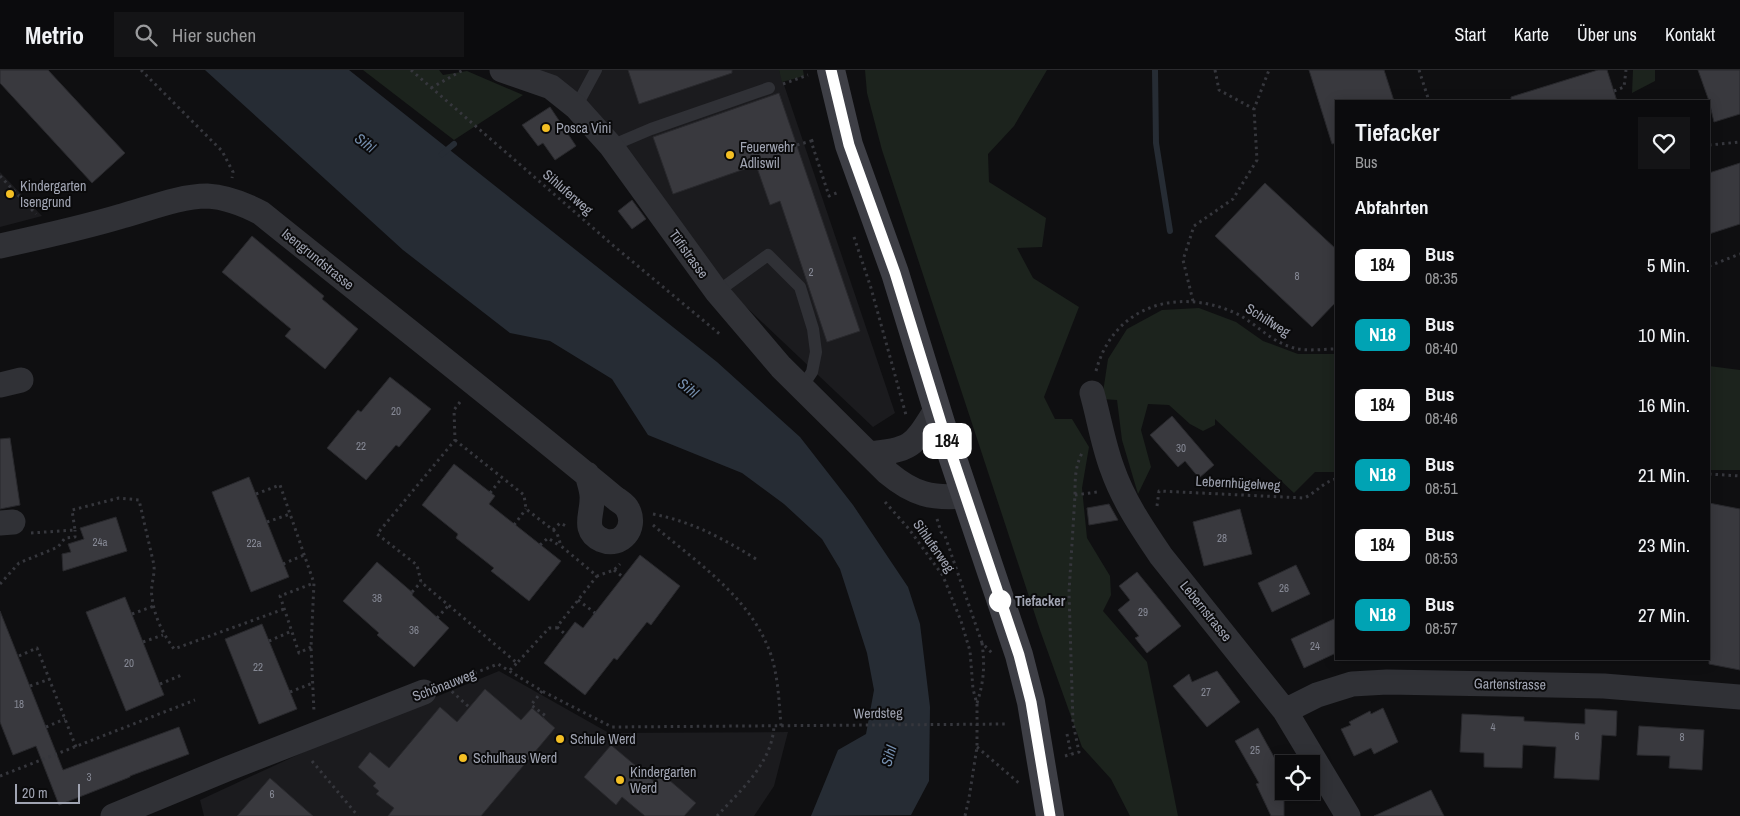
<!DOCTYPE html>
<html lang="de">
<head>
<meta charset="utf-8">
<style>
  :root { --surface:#0b0b0d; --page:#141416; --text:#f1f3f6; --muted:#9a9b9d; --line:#2b2b2e }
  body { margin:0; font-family:"Archivo Narrow",sans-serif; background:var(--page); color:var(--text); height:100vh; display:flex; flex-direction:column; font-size:19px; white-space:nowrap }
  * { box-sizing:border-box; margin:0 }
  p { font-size:16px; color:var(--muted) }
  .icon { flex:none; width:28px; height:28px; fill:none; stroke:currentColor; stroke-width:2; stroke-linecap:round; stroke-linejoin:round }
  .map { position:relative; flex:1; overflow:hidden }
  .panel { position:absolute; left:1335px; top:30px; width:375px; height:560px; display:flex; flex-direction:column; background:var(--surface); border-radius:0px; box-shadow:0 2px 12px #0003,0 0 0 1px var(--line) }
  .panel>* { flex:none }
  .badge { padding:0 10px; border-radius:8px; font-size:18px; line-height:32px }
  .buttons { position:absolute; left:1275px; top:685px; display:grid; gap:10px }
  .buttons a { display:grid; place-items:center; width:45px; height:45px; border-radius:0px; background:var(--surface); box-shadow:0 2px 12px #0003,0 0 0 1px var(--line); font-size:25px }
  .scale { position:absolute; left:15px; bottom:12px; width:65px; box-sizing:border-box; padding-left:5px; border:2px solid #a0a4b2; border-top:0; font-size:14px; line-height:18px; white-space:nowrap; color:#a0a4b2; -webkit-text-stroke:4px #0a0a0b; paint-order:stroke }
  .map>.badge { position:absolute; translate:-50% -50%; box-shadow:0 0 0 2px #fff }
  h2 { padding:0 20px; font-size:19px; line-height:45px }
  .round { display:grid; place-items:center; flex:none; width:52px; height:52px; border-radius:0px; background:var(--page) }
  .summary { display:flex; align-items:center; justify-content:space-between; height:85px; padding:0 20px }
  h1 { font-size:24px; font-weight:600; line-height:38px }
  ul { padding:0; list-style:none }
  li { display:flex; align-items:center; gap:15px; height:70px; padding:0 20px }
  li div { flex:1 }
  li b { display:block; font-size:19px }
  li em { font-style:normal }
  li .badge { min-width:55px; font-weight:700; text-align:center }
  header { display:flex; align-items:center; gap:30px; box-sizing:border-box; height:70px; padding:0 25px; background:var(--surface); border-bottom:1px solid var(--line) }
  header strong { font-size:24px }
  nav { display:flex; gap:28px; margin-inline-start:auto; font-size:18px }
  .search { width:350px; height:45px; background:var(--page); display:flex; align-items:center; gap:12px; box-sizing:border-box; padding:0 18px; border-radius:0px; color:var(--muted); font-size:19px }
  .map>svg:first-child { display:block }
  .built { fill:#1b1b1e }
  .green { fill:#1c231d }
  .water { fill:#262c34 }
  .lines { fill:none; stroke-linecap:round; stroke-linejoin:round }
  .stream { stroke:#262c34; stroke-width:6 }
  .building { fill:#39393e; stroke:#29292d }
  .path { stroke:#36373d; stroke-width:3; stroke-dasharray:2.5 4; stroke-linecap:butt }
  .service { stroke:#303136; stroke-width:12 }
  .minor { stroke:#303136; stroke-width:25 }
  .secondary { stroke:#3e3f46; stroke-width:28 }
  .line-casing { stroke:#fff; stroke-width:11 }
  .line { stroke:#fff; stroke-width:8 }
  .poi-dot { fill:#f4bf24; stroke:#0a0a0b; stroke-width:2 }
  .stop-dot { fill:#fff; stroke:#fff; stroke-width:2.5 }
  .labels { text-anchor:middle; stroke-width:4; stroke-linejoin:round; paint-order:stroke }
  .number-label { font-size:11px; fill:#868995 }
  .poi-label { font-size:14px; fill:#a0a4b2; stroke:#0a0a0b; text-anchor:start }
  .street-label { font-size:14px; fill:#a0a4b2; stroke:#0a0a0b }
  .stop-label { font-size:14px; font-weight:bold; fill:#a0a4b2; stroke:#0a0a0b; text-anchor:start }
  .water-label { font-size:15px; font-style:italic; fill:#758fae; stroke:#0a0a0b }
</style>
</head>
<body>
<header>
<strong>Metrio</strong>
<div class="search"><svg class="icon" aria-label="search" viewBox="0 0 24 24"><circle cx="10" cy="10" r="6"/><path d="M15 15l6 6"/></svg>Hier suchen</div>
<nav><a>Start</a><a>Karte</a><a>Über uns</a><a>Kontakt</a></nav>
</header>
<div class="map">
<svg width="1740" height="746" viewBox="0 0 1740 746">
  <rect width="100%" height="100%" fill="#0f0f11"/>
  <path class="built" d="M525,0H779L895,343L873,357L745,236Z
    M0,102L42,146L0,157Z
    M499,601L609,663L788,662L774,716L754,746H204L200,730L319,675Z"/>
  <path class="green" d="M363,0H439L443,5L467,1L523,25L454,70Z
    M779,0H803L804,6L782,12Z
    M865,0H1047L1014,56L988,84L989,112L1046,148L1042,177L1017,178L1033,208L1079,237L1044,327L1055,349H1072L1089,377L1082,418L1087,468L1110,506L1111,525L1103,541L1147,592L1178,746H1130L1111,709L1082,677L1040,560L882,80L867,23Z
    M1633,0H1655V11L1632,23Z
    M1199,238L1236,252L1263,271L1298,284H1336V402H1315L1294,423L1215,349V355L1203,361L1190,354L1169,335L1148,334L1141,360L1151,397L1138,424L1122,370L1117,330L1102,329L1108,289L1127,259L1162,240Z
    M1709,296L1740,300V400H1709Z"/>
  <path class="water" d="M205,0H349L717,292L800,367L853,435L908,517L920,554L930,637L929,711L911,745L811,746L838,680L866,664L874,620L867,583L840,499L822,469L784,434L742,403L648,365L612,309L550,271L510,263L403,180Z"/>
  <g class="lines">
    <path class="stream" d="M1155,0L1156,73L1170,161
      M442,84L454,74"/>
  </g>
  <path class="building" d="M0,0H48L125,83L92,113L0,13Z
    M628,0H732V3L639,34Z
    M1309,0H1384L1394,31H1336V73L1332,74Z
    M1598,0H1607L1617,31H1511V27Z
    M1698,0H1740V44L1714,52L1709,31Z
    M779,23L860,261L827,272L780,131L770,135L756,95L673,124L653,67Z
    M550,37L576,76L555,90L543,73L538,76L522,55Z
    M1740,93V154L1709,164V103Z
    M1265,113L1336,179V232L1312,257L1215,166Z
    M632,130L646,149L632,159L618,141Z
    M252,166L324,226L322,229L358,259L325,299L285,266L291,259L222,202Z
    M390,307L431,339L399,377L396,375L366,410L327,378L358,340L361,342Z
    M1172,346L1214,395L1199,408L1185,391L1178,397L1150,365Z
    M10,368L20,435L0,439V369Z
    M454,394L495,426L489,434L561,491L529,531L491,501L494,498L456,468L458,464L422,435Z
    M249,407L289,507L251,522L212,422Z
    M1709,433L1740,439V600L1709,594Z
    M1109,434L1118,450L1089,455L1087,438Z
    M1240,439L1252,484L1204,496L1193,452Z
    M116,447L127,481L63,501L62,484L71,482L68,474L84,469L80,458Z
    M640,485L680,516L651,555L647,552L617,590L614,588L585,625L544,593L575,552L583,558Z
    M377,492L413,523L412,525L449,558L414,597L377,565L379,563L343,531Z
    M1296,495L1310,524L1272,542L1258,513Z
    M1137,502L1181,556L1147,583L1135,568L1139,566L1118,540L1130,530L1119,516Z
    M125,527L164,625L126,641L86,542Z
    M0,541L63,700L179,657L189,684L130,706V707L59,735L36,676L13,685L0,652Z
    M1336,548V583L1304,598L1291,569Z
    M262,554L297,639L259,654L225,569Z
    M1217,601L1240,632L1207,657L1173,616L1189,604L1192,612Z
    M485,619L521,650L532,638L555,658L481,746H388L394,738L376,724L379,721L373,716L376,713L358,697L370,682L389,698L440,637L457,652Z
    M1383,638L1398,672L1374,684L1371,678L1354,686L1341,659L1351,655L1349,652L1370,641L1371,644Z
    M1585,639L1617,641L1616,666L1602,665L1599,710L1554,708L1556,677L1523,675L1522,698L1484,697V683L1460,682L1462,644L1524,647V651L1585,654Z
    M1639,656L1704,660L1702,700L1669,698L1670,686L1637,685Z
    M1258,658L1284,705V746H1271L1256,714L1259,713L1235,671Z
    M611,675L655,712L662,704L696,733L684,746H645L622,727L616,735L584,707Z
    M270,708L313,746H237Z
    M1431,720L1444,746H1374Z"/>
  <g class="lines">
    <path class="path" d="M141,0L222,81L233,102L232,108
      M411,0L615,177L722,266
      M1215,0L1219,20L1254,39
      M1419,0L1429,31
      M783,14L808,5
      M431,18L463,0
      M1614,21L1624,17L1626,0
      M811,71L816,69
      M797,75L811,71L829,126L839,122
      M1709,75L1740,72
      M0,106L36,144
      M854,167L871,218L906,345
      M1709,196L1740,184
      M1193,231L1183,190L1194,156L1233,129L1257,90L1254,39L1269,0
      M1096,301C1113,237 1175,217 1233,242C1254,251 1268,270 1291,277C1304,282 1322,279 1336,279
      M460,332L454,340L455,370L377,464L417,495L421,512L517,593L549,558H556L597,506
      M455,370L524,425L526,439L557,463L561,476L597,506L614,500L620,494
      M1709,404L1740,406
      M490,423L502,408
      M256,424L280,415L314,513L311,577L314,642
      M1075,425L1097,422
      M885,432L909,459L943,506L961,551L970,581L973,619L977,634V677L969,728L965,746
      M1157,436L1159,421L1304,428C1316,423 1323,412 1336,409
      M653,444C693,452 722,468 756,489
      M937,449L941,462L945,466L982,573L992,583
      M267,452L290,444
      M514,455L526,439
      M653,455C695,491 746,524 768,577C778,600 779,631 781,656
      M553,460L560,453L568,457
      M31,463L75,460L72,440L119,428L139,430L154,495C155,506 150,517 152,527C154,546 163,564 174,579L284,539
      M540,475L548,468L560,476
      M283,494L304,485
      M614,500L623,507
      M0,514L19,493L58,477L65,468L75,467V460
      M412,522L421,512
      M578,530L595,543
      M132,544L154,536
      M437,548L449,535
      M557,557L565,564
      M269,571L292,561
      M143,572L163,565
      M311,577L299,583L280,526L314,513
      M19,586L37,578L76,677
      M510,600L517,593
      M160,614L184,604
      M444,615L498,594L542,621L612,657L1007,654
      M30,616L50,609
      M447,617L469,637
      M542,621L531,635L546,646L544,648
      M290,622L313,613
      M977,633C984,611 985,596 982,573
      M46,657L65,649
      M1067,664L1071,684
      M977,677L1020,714
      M1065,686L1079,682L1073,653L1069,522L1075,425C1075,409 1075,397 1082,383
      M312,691L358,746
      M0,706L195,630
      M717,746C741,720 772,693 774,656"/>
    <path class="service" d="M576,37L596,0
      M611,76L651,59L769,18
      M717,222L768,185L800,217L813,259L816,282L812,302L802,317"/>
    <path class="minor" d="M502,0L551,17L576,37L611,76L717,222L781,297L888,403C913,424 932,429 964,426
      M0,176C41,167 82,158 122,146C148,139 180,126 207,126C227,127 244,134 261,143C379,238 498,331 615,428C619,431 626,435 628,440C637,458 621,478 602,470C582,461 592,445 592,430C593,422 589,412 587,404
      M0,315L21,310
      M1092,323C1099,348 1103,374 1112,398C1123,430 1142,458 1161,486L1285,641L1348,746
      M869,384C913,380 914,375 936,340
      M0,453L13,452
      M1285,641L1317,625L1352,614L1387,612L1604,616L1740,627
      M113,746L227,699L424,622"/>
    <path class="secondary" d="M831,0L849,75L895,203L942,356L1019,585L1031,632L1050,746"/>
  </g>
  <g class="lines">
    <defs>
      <path id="line" d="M831,0L849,75L895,203L942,356L1019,585L1031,632L1050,746"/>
    </defs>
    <use href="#line" class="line-casing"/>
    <use href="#line" class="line"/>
  </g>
  <g class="poi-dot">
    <circle cx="546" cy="58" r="5"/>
    <circle cx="730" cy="85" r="5"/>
    <circle cx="10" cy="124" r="5"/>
    <circle cx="560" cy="669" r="5"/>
    <circle cx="463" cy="688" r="5"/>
    <circle cx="620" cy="710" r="5"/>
  </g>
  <circle class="stop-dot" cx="1000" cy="531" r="10"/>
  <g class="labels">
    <g class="number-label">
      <text x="811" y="206">2</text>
      <text x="1297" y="210">8</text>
      <text x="396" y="345">20</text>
      <text x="361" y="380">22</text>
      <text x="1181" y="382">30</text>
      <text x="1222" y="472">28</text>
      <text x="100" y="476">24a</text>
      <text x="254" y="477">22a</text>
      <text x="1284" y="522">26</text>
      <text x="377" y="532">38</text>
      <text x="1143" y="546">29</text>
      <text x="414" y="564">36</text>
      <text x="1315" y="580">24</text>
      <text x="129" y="597">20</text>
      <text x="258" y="601">22</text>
      <text x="1206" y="626">27</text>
      <text x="19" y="638">18</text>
      <text x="1493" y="661">4</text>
      <text x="1577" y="670">6</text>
      <text x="1682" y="671">8</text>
      <text x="1255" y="684">25</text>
      <text x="89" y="711">3</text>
      <text x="272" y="728">6</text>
    </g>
    <g class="poi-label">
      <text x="556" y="63">Posca Vini</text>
      <text x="740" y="82">Feuerwehr<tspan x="740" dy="16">Adliswil</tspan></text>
      <text x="20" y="121">Kindergarten<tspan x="20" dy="16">Isengrund</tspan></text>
      <text x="570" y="674">Schule Werd</text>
      <text x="473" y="693">Schulhaus Werd</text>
      <text x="630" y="707">Kindergarten<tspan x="630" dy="16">Werd</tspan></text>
    </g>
    <g class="street-label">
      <text transform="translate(568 122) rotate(41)" y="5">Sihluferweg</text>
      <text transform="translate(689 184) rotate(54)" y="5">Tüfistrasse</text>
      <text transform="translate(318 189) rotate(39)" y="5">Isengrundstrasse</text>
      <text transform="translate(1268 250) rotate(32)" y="5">Schilfweg</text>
      <text transform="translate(1238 413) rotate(3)" y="5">Lebernhügelweg</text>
      <text transform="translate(934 476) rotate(55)" y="5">Sihluferweg</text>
      <text transform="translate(1206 541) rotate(51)" y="5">Lebernstrasse</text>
      <text transform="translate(1510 614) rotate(1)" y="5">Gartenstrasse</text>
      <text transform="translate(444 615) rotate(-21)" y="5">Schönauweg</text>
      <text transform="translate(878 643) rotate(-1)" y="5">Werdsteg</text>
    </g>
    <g class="stop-label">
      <text x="1015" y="536">Tiefacker</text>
    </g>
    <g class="water-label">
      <text transform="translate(365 73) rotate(37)" y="5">Sihl</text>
      <text transform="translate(688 318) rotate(39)" y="5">Sihl</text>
      <text transform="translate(889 686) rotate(-73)" y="5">Sihl</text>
    </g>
  </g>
</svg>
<div class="buttons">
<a><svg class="icon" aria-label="locate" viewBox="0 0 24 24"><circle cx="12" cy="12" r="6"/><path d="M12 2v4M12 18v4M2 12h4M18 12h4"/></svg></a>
</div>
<div class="scale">20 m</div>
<b class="badge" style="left:947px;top:371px;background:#fff;color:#111">184</b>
<section class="panel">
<div class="summary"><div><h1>Tiefacker</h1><p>Bus</p></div><a class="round"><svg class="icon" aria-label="heart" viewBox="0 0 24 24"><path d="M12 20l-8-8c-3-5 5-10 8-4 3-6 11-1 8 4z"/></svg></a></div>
<h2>Abfahrten</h2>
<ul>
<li><span class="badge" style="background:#fff;color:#111">184</span><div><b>Bus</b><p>08:35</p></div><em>5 Min.</em></li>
<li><span class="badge" style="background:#00a3b4;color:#fff">N18</span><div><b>Bus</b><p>08:40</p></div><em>10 Min.</em></li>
<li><span class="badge" style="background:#fff;color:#111">184</span><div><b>Bus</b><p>08:46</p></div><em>16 Min.</em></li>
<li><span class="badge" style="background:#00a3b4;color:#fff">N18</span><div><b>Bus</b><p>08:51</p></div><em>21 Min.</em></li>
<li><span class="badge" style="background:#fff;color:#111">184</span><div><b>Bus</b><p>08:53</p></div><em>23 Min.</em></li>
<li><span class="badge" style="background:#00a3b4;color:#fff">N18</span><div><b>Bus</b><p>08:57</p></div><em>27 Min.</em></li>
</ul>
</section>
</div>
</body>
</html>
